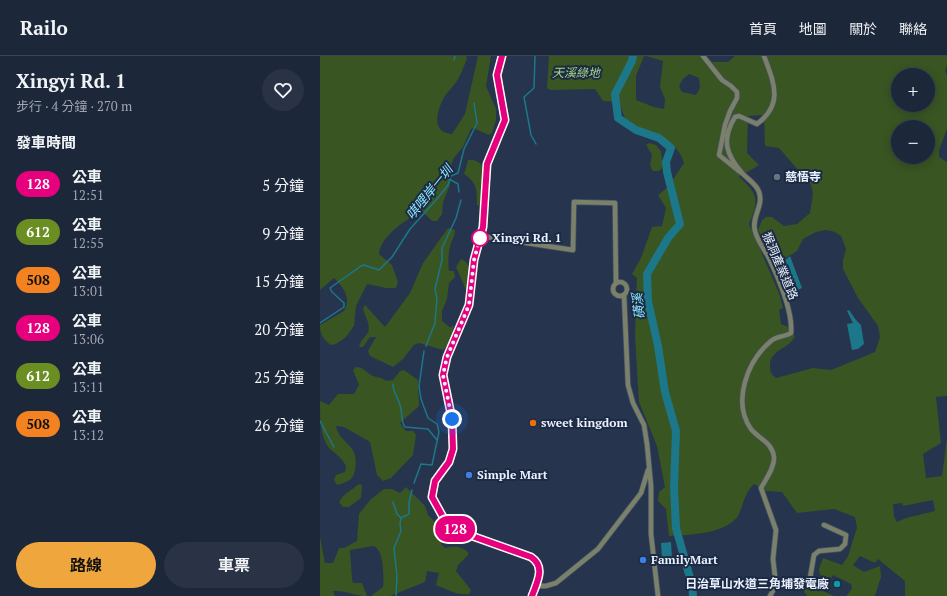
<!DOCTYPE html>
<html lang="zh-TW">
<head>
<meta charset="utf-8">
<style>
  :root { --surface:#1c273a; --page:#293345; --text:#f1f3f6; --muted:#a0a5af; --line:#3a4454; --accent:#efa73d }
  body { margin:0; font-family:"PT Serif","Noto Sans TC",serif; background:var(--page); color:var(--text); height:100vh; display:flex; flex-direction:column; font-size:15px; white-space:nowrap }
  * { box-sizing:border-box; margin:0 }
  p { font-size:13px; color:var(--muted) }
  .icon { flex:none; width:22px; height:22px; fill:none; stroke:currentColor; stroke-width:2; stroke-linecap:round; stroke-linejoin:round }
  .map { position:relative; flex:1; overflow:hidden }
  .side { display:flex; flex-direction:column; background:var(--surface); width:320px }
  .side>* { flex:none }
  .badge { padding:0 8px; border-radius:13px; font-size:14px; line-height:26px }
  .controls { position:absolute; left:571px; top:12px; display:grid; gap:8px }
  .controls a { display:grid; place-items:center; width:44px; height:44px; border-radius:50%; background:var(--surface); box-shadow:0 2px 10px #0003,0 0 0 1px var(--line); font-size:20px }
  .you { position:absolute; width:20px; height:20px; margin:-10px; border:3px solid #fff; border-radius:50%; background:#1a73e8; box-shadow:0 0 0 6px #1a73e833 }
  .map>.badge { position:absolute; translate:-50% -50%; box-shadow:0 0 0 2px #fff }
  h2 { padding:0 16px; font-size:15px; line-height:36px }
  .round { display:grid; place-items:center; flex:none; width:42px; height:42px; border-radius:21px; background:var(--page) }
  .overview { display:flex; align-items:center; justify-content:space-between; height:68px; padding:0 16px }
  h1 { font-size:19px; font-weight:700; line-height:30px }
  .primary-button { display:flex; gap:8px; margin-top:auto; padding:8px 16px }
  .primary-button a { flex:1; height:46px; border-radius:24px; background:var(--accent); color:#111; font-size:16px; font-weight:700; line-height:46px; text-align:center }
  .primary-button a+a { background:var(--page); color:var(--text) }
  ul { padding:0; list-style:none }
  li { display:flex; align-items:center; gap:12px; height:48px; padding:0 16px }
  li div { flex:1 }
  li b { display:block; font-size:15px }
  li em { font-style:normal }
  li .badge { min-width:44px; font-weight:700; text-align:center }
  header { display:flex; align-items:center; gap:24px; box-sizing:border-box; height:56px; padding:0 20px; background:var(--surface); border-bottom:1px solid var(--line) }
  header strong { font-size:19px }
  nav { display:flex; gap:22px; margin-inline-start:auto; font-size:14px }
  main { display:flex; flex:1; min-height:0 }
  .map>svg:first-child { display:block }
  .green { fill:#385522; fill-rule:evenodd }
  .water { fill:#1d778a }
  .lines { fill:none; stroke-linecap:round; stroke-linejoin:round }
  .stream { stroke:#1d778a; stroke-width:1.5 }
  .river { stroke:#1d778a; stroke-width:8 }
  .street-casing { stroke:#45526a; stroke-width:6 }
  .secondary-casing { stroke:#45526a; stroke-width:8 }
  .street { stroke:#7b8168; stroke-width:4.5 }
  .secondary { stroke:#a3ac83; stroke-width:6 }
  .line-casing { stroke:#fff; stroke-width:9 }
  .line { stroke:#e6007e; stroke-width:6 }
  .walk { stroke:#eaf2ff; stroke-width:4; stroke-dasharray:0 7.2 }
  .worship-dot { fill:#6b7280; stroke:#1c2a43; stroke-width:1.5 }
  .stop-dot { fill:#fff; stroke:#e6007e; stroke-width:2 }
  .food-dot { fill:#e8710a; stroke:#1c2a43; stroke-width:1.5 }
  .shop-dot { fill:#3f7fe0; stroke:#1c2a43; stroke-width:1.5 }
  .culture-dot { fill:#0f9aa8; stroke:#1c2a43; stroke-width:1.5 }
  .labels { text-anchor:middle; stroke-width:4; stroke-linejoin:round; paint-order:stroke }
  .park-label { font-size:12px; font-style:italic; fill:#a5d486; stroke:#1c2a43 }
  .poi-label { font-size:12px; font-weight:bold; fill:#eaf2ff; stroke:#1c2a43; text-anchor:start }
  .stop-label { font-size:12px; font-weight:bold; fill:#eaf2ff; stroke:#1c2a43; text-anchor:start }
  .street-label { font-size:12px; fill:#eaf2ff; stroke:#1c2a43 }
  .water-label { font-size:13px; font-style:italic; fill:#8ce6fe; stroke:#1c2a43 }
</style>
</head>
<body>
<header>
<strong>Railo</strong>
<nav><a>首頁</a><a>地圖</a><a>關於</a><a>聯絡</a></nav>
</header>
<main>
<section class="side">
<div class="overview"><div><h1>Xingyi Rd. 1</h1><p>步行 · 4 分鐘 · 270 m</p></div><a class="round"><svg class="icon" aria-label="heart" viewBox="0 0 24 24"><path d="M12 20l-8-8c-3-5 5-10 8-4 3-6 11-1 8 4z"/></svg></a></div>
<h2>發車時間</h2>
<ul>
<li><span class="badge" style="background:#e6007e;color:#fff">128</span><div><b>公車</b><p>12:51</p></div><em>5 分鐘</em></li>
<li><span class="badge" style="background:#6b8e23;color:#fff">612</span><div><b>公車</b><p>12:55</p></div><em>9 分鐘</em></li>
<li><span class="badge" style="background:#f58220;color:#111">508</span><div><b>公車</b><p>13:01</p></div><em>15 分鐘</em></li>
<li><span class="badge" style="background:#e6007e;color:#fff">128</span><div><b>公車</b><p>13:06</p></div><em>20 分鐘</em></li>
<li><span class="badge" style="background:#6b8e23;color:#fff">612</span><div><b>公車</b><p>13:11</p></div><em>25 分鐘</em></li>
<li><span class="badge" style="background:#f58220;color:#111">508</span><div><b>公車</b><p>13:12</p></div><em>26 分鐘</em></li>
</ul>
<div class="primary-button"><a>路線</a><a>車票</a></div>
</section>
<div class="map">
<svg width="627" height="540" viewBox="0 0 627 540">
  <rect width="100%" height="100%" fill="#26344e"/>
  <path class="green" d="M0,0H146L147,3C144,10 142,16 138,23C135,29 129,34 125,40C117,53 110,77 132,78L145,58L158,0H171L166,30L176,53V64L172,77L169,79L153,72L151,73L143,91L133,103L131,112L130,129L123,146L122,158L117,165H112L102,155C86,164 61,179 59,198L72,209L78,226L76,232H66L47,228L36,250L34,270L26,281L16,288L11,289C3,284 0,278 0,269L24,255C32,242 23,231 14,222L0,234Z
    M229,0H324L316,20V44L334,51L344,53L345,43L340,31L343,5L326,0H381L393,6H408L415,0H627V10L625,14L627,20V73L619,94V101L627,106V340L616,341L621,387L603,398L606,422L622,420L627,382V540H585V525L558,503L555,507L540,500L533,509L544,516L560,510L561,521L555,540H526L532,533L531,528L513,519L511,522L500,519L499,513L503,502L522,509L528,500L537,472L535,461L514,453L477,457L462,436L446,435L434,428C425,436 424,447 419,458C409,478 368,479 349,480L346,453L338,445L339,436L345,431L337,390L319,346L315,281L317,222L312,218L321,202L332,171L342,170L346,152L338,139L348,131L364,107C356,78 325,84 308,66C303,61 302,53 299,46L283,45L275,33L230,34L227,32ZM369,18L379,22L380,32L376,39L362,36L359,30L363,23ZM578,19H608V49H578ZM444,59L445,90L459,92L491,129L493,138L490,157L477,168L464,170L452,161H446L442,164L438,174L456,208L477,195L483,183L496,176L506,174L515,176L521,180L526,193L523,204V213L538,242L558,270L560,281L555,296L511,314L493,312L456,322C452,319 450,316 450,311C449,293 469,294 475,280L468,271L461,268L459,254L463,252L459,237L429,168C439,145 439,138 419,121L439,109L427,97L428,60ZM578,71H608V101H578ZM613,444L615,455L586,462L577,466L574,461L573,448L582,447L583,450Z
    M329,87L336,89L341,95L343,111L339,115H333L330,110L332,99L326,89Z
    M148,104C154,103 160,106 163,111V139L160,150L157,149C157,134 157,127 144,118Z
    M128,172L135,174C135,181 131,185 130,191C128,198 128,208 129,215H134L135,221L129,227L127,243L122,255V265L131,272L133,269C135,277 129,289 123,294L99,287L94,289L83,303L73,311L50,300L48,295L56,281H50L43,291H39C41,284 43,283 47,278C52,271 45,260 43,253L45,249L65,271L90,237L103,207Z
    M141,203C154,208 149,222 148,233L146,234L136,211Z
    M36,311C43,311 45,315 51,319C56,322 61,320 66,325L73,324L80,315L84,314L98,324L99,350L80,367L86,375H93L96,379L93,399L71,422L63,425L57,419L50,386L24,371L16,370C20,390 40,386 35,414C33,425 27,426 17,429L14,424L16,419L25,416L26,410C22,402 16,398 9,392C0,381 0,361 0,345L9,349L18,338H34L39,329L33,314Z
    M39,428L42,429L41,442L29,451H23L19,446L23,440Z
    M86,431L105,450L108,459L126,477L121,488L125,492C134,490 141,490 148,496V499L138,509L136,515L151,534L149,538C137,540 127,533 116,529L119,517L107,515L105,526L70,540H51L63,531C64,522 64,492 53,490L30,494L32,523L33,527H42L47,540C35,540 24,534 13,535L15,540H0V481L5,507H13L19,492H24L37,485L39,458L50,444L64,433H72L80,437Z
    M484,532L499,533L514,540H487L483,534Z"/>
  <path class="water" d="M470,200L482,232L468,238L459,210Z
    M529,254L536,264L541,269L544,288L538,293L532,294L527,268L533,267L527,255Z
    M351,486L352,502L342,503L341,487Z"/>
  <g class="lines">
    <path class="stream" d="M215,0L214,32L204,41L211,79L216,88
      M134,4L135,0
      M129,123L138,128L139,136
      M0,267L24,251V247L12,236L10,232L41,210L44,209L59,214L72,201L90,173L117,143L128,129L131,120L138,117L144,93L157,67L154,47
      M106,290L115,267L117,242L115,233L122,204V192L136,162L141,144
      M73,328C73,337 78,341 80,349C83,357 80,364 85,371L108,373L117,384
      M0,365L14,391
      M94,427L101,408L112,409L119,376L117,368L108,362L101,343L99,330L104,295
      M73,446L77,458L81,462
      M76,540L77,520L74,492L81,475L80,468L81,462L89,458V447L92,434"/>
    <path class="river" d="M313,0L312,5L295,38L298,62L316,74L339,82L351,92L346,106L347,116L360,168L348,182L327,218L328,245L338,290L345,336L356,375L354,431L356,472L372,529L373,540"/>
    <defs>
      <path id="street" d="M383,0L402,24L411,30L417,36V42L410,55L405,69L399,99L420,116
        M444,0C454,27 464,48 437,68L419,60L415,61C401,84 406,99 423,118C429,124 437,129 439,136C444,150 431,161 435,175C437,184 444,193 449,202C458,221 473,256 471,277C465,281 456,280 451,285C427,305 412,346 431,373C439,383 452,386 454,401C455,411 446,423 441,432L456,474L453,503L456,529L450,540
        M161,180L253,194L254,146L295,147L296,227
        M293 233a7 7 0 1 1 14 0a7 7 0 1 1-14 0Z
        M304,239L308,329L313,347L324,369L327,388L331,430V478L338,540
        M456,529L489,528L494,499L499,495L520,493L525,488L526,479L504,469
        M216,530H226L236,527L278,493L321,437L328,414"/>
      <path id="secondary" d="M182,0L177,19L185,64L167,108L163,171L154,204L149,249L127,301L123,319L132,363L133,393L129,406L115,425L111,441L123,461L138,475L211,501C226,511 217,526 212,540"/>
    </defs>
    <use href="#street" class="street-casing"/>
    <use href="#secondary" class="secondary-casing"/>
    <use href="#street" class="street"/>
    <use href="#secondary" class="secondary"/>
  </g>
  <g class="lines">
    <defs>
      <path id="line" d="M182,0L177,19L185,64L167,108L163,171L154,204L149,249L127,301L123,319L132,363L133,393L129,406L115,425L112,441L123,461L138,475L211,501C226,511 217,526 212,540"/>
    </defs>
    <use href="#line" class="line-casing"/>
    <use href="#line" class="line"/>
    <path class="walk" d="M132,363L123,319L127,301L149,249L154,204L160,182"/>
  </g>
  <circle class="worship-dot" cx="457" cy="121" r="4"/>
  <circle class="stop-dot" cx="160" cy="182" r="8"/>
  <circle class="food-dot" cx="213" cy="367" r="4"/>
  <g class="shop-dot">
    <circle cx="149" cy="419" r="4"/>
    <circle cx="323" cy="504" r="4"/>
  </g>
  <circle class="culture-dot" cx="517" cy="528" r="4"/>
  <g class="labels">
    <g class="park-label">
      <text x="256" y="21">天溪綠地</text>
    </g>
    <g class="poi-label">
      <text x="465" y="125">慈悟寺</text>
      <text x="221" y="371">sweet kingdom</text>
      <text x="157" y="423">Simple Mart</text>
      <text x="331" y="508">FamilyMart</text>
      <text x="509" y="532" text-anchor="end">日治草山水道三角埔發電廠</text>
    </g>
    <g class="stop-label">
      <text x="172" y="186">Xingyi Rd. 1</text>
    </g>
    <g class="street-label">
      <text transform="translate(460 210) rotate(67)" y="4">猴洞產業道路</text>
    </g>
    <g class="water-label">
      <text transform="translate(109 136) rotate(-51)" y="5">唭哩岸一圳</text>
      <text transform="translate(318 250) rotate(-97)" y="5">磺溪</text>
    </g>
  </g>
</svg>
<div class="controls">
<a>+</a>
<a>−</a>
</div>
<div class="you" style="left:132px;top:363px"></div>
<b class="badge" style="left:135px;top:473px;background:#e6007e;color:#fff">128</b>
</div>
</main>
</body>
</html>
